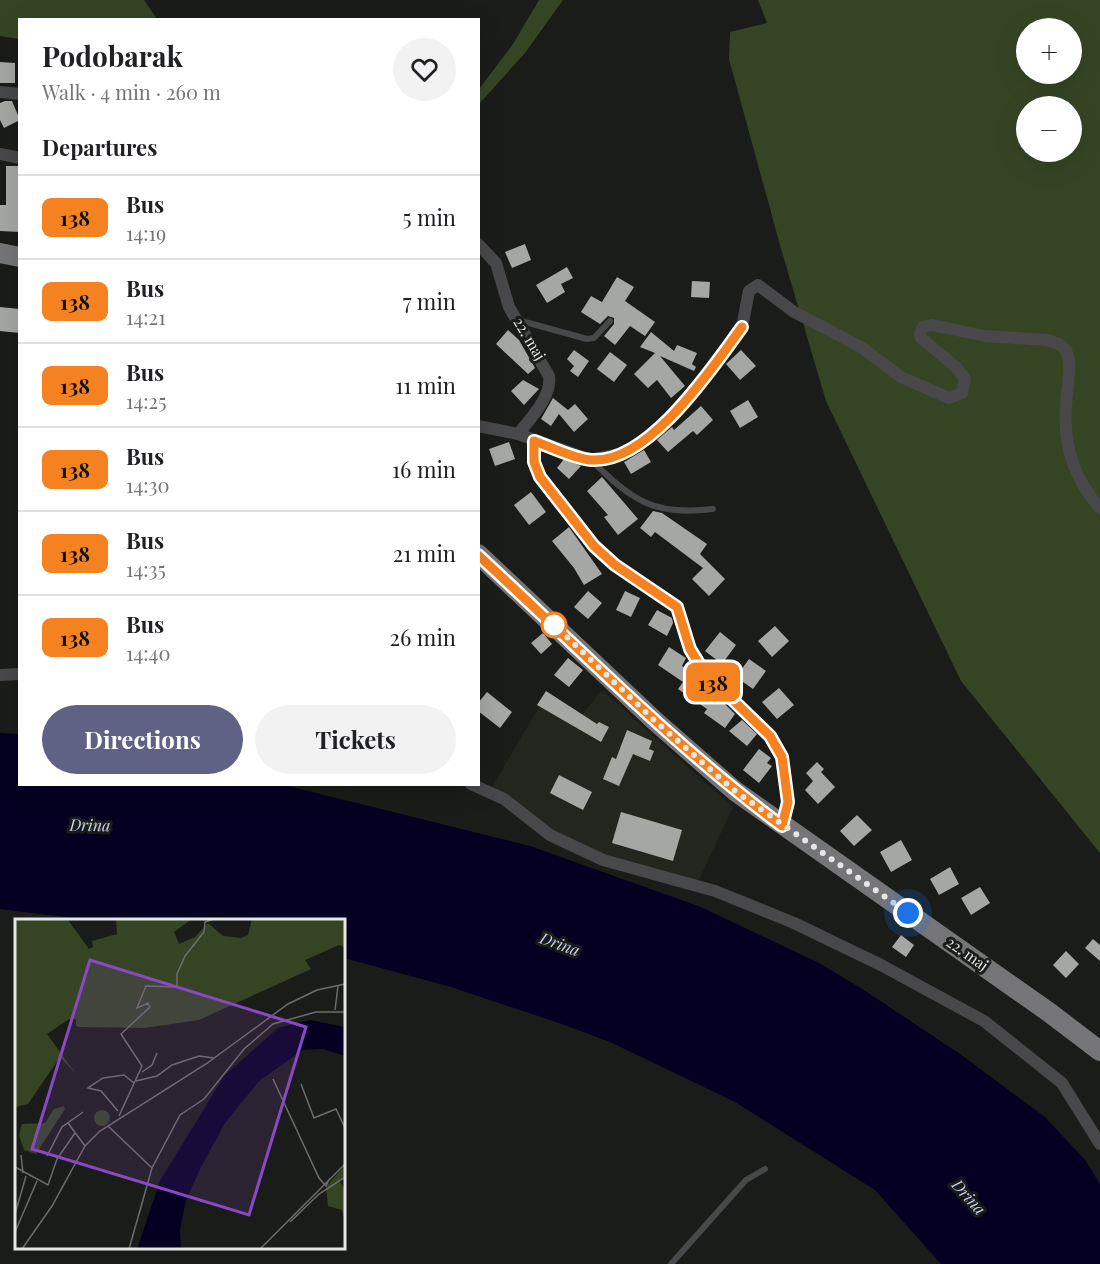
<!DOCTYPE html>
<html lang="en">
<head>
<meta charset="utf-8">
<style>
  :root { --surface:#fff; --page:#f2f2f2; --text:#202124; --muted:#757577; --line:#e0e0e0; --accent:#5f6185 }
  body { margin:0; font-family:"Playfair Display",serif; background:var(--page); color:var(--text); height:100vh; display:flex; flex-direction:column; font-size:22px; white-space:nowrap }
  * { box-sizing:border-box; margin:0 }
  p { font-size:20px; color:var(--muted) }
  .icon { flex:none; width:33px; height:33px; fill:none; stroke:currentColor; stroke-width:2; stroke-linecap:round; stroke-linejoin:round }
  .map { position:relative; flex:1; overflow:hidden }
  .panel { position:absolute; left:18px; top:18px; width:462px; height:768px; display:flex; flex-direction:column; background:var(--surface); border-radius:0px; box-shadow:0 6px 24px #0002 }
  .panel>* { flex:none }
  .badge { padding:0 12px; border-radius:9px; font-size:21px; line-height:39px }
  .controls { position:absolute; left:1016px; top:18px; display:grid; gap:12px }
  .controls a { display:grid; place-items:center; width:66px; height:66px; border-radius:50%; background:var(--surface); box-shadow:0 6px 24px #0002; font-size:30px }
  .you { position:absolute; width:30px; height:30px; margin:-15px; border:4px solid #fff; border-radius:50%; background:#1a73e8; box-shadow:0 0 0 9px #1a73e833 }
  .map>.badge { position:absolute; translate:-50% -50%; box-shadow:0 0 0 3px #fff }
  h2 { padding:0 24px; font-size:22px; line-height:54px }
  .round { display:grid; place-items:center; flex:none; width:63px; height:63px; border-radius:32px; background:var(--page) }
  .headline { display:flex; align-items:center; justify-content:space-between; height:102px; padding:0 24px }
  h1 { font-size:28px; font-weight:700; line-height:45px }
  .primary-button { display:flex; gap:12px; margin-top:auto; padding:12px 24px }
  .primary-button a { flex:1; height:69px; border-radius:36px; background:var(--accent); color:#fff; font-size:24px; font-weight:700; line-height:69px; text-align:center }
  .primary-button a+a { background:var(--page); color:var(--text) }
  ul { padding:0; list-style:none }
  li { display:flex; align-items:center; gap:18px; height:84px; padding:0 24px; border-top:2px solid var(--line) }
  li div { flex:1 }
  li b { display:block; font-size:22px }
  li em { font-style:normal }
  li .badge { min-width:66px; font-weight:700; text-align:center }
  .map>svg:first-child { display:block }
  .built { fill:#22261e }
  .green { fill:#354524; fill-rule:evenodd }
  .water { fill:#050021 }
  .building { fill:#a5a7a4 }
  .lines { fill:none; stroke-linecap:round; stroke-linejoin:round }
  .lane { stroke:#48484a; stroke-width:6 }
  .street { stroke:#48484a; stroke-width:12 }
  .primary { stroke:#757578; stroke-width:20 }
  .line-casing { stroke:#fff; stroke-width:14 }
  .line { stroke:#f58220; stroke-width:9 }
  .walk { stroke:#e6e7e5; stroke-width:6; stroke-dasharray:0 10.8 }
  .stop-dot { fill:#fff; stroke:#f58220; stroke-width:3 }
  .labels { text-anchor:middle; stroke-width:6; stroke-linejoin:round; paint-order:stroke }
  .street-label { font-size:15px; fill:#e6e7e5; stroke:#1a1c19 }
  .water-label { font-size:16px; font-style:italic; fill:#cdd0f1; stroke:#1a1c19 }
  .inset-road { fill:none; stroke:#6c6d6b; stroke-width:1.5 }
  .view { fill:#8b48c5; fill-opacity:0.15; stroke:#8b48c5; stroke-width:3 }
  .inset-edge { fill:none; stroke:#e6e7e5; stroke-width:3 }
</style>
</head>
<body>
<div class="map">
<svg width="1100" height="1264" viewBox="0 0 1100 1264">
  <rect width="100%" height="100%" fill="#1a1c19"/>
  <path class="built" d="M602,690L733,807L698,882L612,859L560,835L492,787L542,702L575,723Z"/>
  <path class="green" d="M0,0H144L157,19L20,20L19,39L0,36Z
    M539,0H563L525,53L479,104V89L513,44Z
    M758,0H1100V853L961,681L826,401L780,245L729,59L730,32L767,23ZM1026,28H1071V74H1026ZM1026,106H1071V152H1026Z"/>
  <path class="water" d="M0,733L19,734L20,784L284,785L530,846L701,907L819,963L864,990L960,1054L1045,1117L1085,1160L1100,1184V1264H941L875,1190L735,1102L610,1042L559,1023L451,987L344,958V920H89L0,909Z"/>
  <path class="building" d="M0,62L15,63V83H0Z
    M5,101H12L20,120L4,128L0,120V103Z
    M6,166H20V232L0,231V205H6Z
    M525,244L531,260L512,268L505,252Z
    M567,267L573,278L561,284L565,292L547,303L536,285Z
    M617,277L634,287L625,301L655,322L645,336L630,326L615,345L604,336L614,324V318L608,316L600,324L581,312L591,296L602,302Z
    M692,281L710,282L709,298L691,297Z
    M0,307L20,309V333L0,331Z
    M508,330L519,340L535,368L528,374L496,344Z
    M651,332L674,351L677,345L697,353L692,364L696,367L694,371L660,356L685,386L671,398L657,380L648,388L634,374L655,353L640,347Z
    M574,350L589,361L578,377L570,371L574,366L567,359Z
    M741,350L756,366L740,380L726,364Z
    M610,352L627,365L614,382L597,369Z
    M523,380L539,389L524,405L511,391Z
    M553,398L568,410L575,404L588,419L574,432L559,414L551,426L541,419Z
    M748,400L758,417L740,428L730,411Z
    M701,406L713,420L697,435L693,431L668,452L657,440L672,427L674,430Z
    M509,442L515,459L495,466L489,449Z
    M644,450L651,462L631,474L624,462Z
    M564,459L581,466L569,479L557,468Z
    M602,477L638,519L618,535L604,517L608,515L587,491Z
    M531,492L546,512L529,525L514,505Z
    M653,511L662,513L707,544L700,554L725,579L709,596L692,579L703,568L655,532L651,537L640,528Z
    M569,527L602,574L584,585L574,568L552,541Z
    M588,591L602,603L588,619L574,607Z
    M625,591L640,598L631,617L616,610Z
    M657,610L672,618L673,623L667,636L648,625Z
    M775,626L789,641L772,657L758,641Z
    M720,632L736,645L722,664L705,651Z
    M543,633L552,644L541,654L531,643Z
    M669,647L686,658L682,666L696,675L735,714L725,728L704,713L707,709L678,689L683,682L658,665Z
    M568,658L583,670L569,687L554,675Z
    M749,659L766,671L753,689L736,677Z
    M779,688L794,705L777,719L762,702Z
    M546,691L597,724L599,722L609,727L601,742L537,705Z
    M487,692L512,712L500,728L478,711V703Z
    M742,720L757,734L747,746L729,731Z
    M627,730L652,741L649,749L654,751L650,761L633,754L619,786L603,779L612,757L616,759Z
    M759,749L771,758L767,763L772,766L759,783L743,770Z
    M817,762L824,769L821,772L835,787L818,804L805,790L813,781L806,773Z
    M559,775L592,792L583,810L550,793Z
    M621,812L682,830L673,861L612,843Z
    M857,815L872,830L854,846L840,831Z
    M901,840L912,860L891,872L880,852Z
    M950,867L959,884L939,895L930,879Z
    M980,887L990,903L971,915L961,898Z
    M901,935L914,945L906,957L892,947Z
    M1093,939L1100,945V961L1085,948Z
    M1066,951L1079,964L1066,978L1053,965Z"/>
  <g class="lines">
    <path class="lane" d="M518,320L587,339L594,338L610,321
      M591,460C633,501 653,516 713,509
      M671,1264L746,1180L765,1169"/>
    <path class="street" d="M0,92L20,94
      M0,154L20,158
      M478,244L496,263L509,307L549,376C552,397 530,419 518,434
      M478,426L518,434L591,460L625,453L660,428L706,376L742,327L749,291L758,285L794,312L861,347L901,377L949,398L962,393L965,379L956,367L921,338L920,333L923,327L932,325L985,336L1047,340L1059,344L1066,350L1069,360C1070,375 1067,390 1066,406C1063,445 1074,479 1100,508
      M534,441V462L540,477L594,546L615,565L677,607L690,649L704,672L770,736L782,757L788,802L782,826
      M0,675L20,674
      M471,784L504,799L550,835L603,860L715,891L794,923L881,965L984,1021L1062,1083L1100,1144"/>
    <path class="primary" d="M0,253L20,257
      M478,554L655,721L735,791L1050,1013L1100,1051"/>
  </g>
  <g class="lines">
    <defs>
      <path id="line" d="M478,555C578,647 673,745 782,826L788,802L782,757L770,736L704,672L690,649L677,607L615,565L594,546L540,477L534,462V441C549,446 575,459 591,460C649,464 712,368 742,327"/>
    </defs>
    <use href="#line" class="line-casing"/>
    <use href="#line" class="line"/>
    <path class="walk" d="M554,625L549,620L655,721L735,791L908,913"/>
  </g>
  <circle class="stop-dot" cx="554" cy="625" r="12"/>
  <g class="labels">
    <g class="street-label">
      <text transform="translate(529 339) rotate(59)" y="5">22. maj</text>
      <text transform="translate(967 954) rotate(35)" y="5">22. maj</text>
    </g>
    <g class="water-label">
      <text transform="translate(90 825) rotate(1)" y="6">Drina</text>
      <text transform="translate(560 944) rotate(20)" y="6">Drina</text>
      <text transform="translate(969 1197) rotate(48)" y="6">Drina</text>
    </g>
  </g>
  <g transform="translate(15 919)">
    <rect width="330" height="330" fill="#1a1c19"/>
    <path d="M0,0L53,1L74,30L78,28L77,22L102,15L101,0H177L159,13L164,25L180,18L193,4L208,17L226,19L233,16L237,0H330V28L324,26L290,41L296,50L184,101L129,109L65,108L61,107V100H54L32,115L61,155L45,138L13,185L0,188ZM49,187L50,190L21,235L9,231L4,216L7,205L30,204L39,190ZM79 199a8 8 0 1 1 16 0a8 8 0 1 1-16 0ZM330,246V256L324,261L330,271V302L327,291L313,287L311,268Z" fill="#354524"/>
    <path d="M295,101L330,108V137L308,130L288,131L244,162L210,204L186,248L171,281L165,311L166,330H122L145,262L209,157L263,109Z" fill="#050021"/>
    <path class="inset-road" d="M320,91L323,67M127,153L137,146L142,134M258,160L304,259L311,267L315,259M121,162L142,157L157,146L184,137L199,139M286,165L299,199L321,190L330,209M103,192L86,172L73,169L88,159L109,156L119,164M104,197L127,147L106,115L135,88L133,84L122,89L131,67L162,68V55L170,37L189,13L190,3L199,0M53,204L70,227M93,207L137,249M6,236L8,254M32,237L47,208L68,193M0,248L33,266L42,240L60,214M0,295L11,257M275,303L304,275L330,258M0,313L22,262M7,330L37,287L70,227L85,212L191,145L273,85L302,71L330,65M114,330L137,249L165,196L189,180L229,130L258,105L301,93H330M245,330L330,245"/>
    <path class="view" d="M75,41L291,108L234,296L17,230Z"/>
    <rect width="330" height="330" class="inset-edge"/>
  </g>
</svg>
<div class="controls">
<a>+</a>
<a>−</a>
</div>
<div class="you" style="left:908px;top:913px"></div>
<b class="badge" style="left:713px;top:682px;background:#f58220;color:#111">138</b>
<section class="panel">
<div class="headline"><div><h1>Podobarak</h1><p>Walk · 4 min · 260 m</p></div><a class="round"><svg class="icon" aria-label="heart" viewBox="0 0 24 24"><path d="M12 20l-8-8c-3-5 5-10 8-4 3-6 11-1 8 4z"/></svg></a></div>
<h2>Departures</h2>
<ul>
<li><span class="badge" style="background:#f58220;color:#111">138</span><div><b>Bus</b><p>14:19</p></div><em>5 min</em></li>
<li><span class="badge" style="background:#f58220;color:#111">138</span><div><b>Bus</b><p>14:21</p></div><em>7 min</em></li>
<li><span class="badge" style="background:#f58220;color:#111">138</span><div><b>Bus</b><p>14:25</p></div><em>11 min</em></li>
<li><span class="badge" style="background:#f58220;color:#111">138</span><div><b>Bus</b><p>14:30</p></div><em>16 min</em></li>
<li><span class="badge" style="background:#f58220;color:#111">138</span><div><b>Bus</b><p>14:35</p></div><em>21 min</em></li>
<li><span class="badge" style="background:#f58220;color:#111">138</span><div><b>Bus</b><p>14:40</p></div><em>26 min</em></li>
</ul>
<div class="primary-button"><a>Directions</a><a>Tickets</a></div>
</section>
</div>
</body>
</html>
